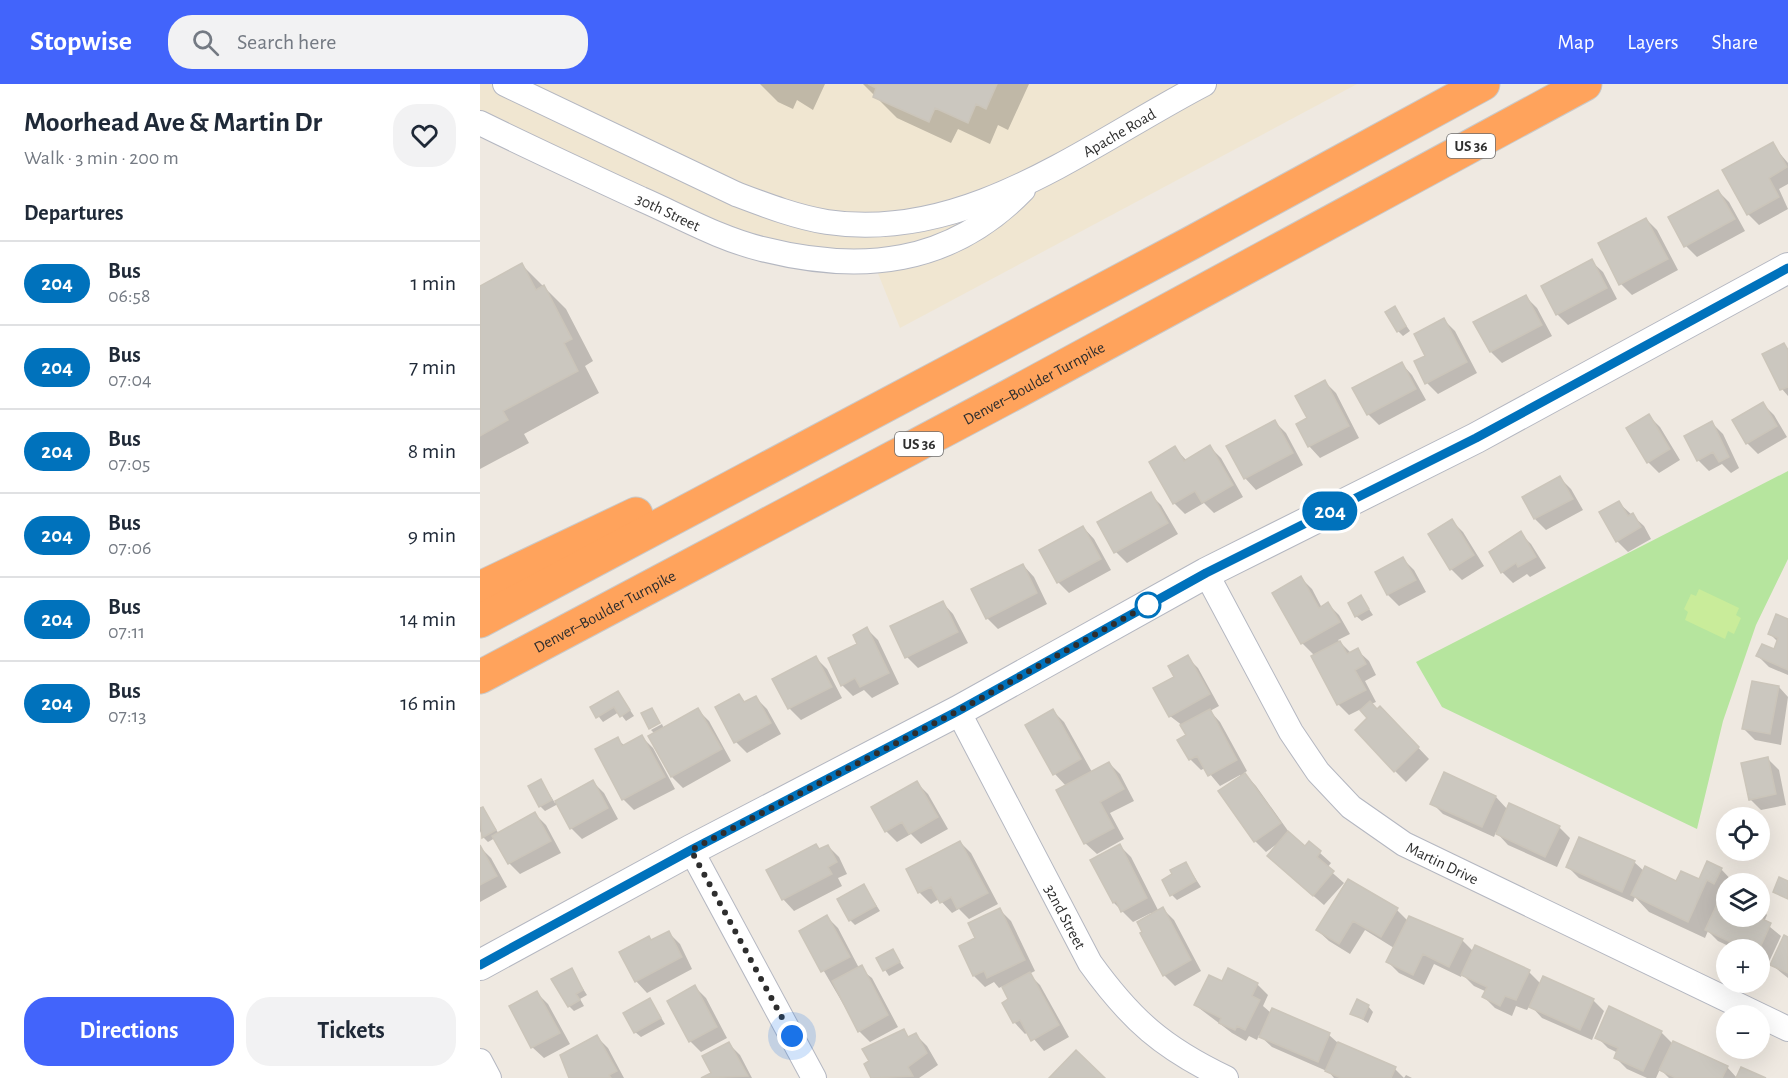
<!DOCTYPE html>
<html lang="en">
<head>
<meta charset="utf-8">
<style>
  :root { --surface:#fff; --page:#f2f2f3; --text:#1f2937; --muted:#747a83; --line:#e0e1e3; --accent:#4264fb }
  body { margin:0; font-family:"Alegreya Sans",sans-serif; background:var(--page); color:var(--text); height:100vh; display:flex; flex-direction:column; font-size:22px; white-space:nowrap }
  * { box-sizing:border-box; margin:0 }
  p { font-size:20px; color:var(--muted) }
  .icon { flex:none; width:33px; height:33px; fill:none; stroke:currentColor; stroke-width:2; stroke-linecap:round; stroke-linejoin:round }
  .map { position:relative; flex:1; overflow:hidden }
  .sheet { display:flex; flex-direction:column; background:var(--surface); width:480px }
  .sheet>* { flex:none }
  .badge { padding:0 12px; border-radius:20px; font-size:21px; line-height:39px }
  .fabs { position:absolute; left:1236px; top:723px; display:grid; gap:12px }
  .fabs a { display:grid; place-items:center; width:54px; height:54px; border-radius:50%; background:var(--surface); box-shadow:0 6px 24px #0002; font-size:30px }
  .you { position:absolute; width:30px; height:30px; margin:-15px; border:4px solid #fff; border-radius:50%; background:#1a73e8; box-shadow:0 0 0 9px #1a73e833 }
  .map>.badge { position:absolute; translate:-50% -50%; box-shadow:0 0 0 3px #fff }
  h2 { padding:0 24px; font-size:22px; line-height:54px }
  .round { display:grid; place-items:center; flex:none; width:63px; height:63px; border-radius:24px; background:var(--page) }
  .headline { display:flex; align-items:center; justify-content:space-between; height:102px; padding:0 24px }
  h1 { font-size:28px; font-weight:700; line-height:45px }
  .button { display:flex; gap:12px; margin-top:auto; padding:12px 24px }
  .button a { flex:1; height:69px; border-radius:24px; background:var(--accent); color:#fff; font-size:24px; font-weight:700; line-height:69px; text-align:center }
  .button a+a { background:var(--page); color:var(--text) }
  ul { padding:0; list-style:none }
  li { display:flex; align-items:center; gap:18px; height:84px; padding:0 24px; border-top:2px solid var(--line) }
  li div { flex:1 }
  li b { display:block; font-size:22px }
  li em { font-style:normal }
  li .badge { min-width:66px; font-weight:700; text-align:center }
  header { display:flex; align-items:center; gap:36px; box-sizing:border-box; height:84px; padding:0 30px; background:var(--accent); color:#fff }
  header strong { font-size:28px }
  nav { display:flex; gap:33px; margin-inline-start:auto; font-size:21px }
  .search { width:420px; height:54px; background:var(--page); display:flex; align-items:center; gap:15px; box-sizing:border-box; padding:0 21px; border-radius:24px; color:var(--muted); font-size:22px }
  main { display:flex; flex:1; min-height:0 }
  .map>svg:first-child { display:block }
  .education { fill:#f0e6d1 }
  .green { fill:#b6e59e }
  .pitch { fill:#c9ec9a }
  .shadow { fill:#0003 }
  .building { fill:#cbc7bf; stroke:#cbc5ba; stroke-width:1.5 }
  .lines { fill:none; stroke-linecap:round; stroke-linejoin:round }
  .minor-casing { stroke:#b4b7c1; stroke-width:26 }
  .tertiary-casing { stroke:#b4b7c1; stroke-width:32 }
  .motorway-casing { stroke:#c9c9c9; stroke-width:35 }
  .minor { stroke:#fff; stroke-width:24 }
  .tertiary { stroke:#fff; stroke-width:30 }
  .motorway { stroke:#ffa35c; stroke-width:33 }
  .line-casing { stroke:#fff; stroke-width:14 }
  .line { stroke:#0072bc; stroke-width:9 }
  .walk { stroke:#2e2e2e; stroke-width:6; stroke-dasharray:0 10.8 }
  .stop-dot { fill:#fff; stroke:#0072bc; stroke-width:3 }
  .labels { text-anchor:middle; stroke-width:5; stroke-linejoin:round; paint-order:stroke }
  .shield { fill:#fff; stroke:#6d6d6d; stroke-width:1.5 }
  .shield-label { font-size:15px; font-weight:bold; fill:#2e2e2e }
  .street-label { font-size:16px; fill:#2e2e2e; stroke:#fff }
</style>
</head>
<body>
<header>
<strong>Stopwise</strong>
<div class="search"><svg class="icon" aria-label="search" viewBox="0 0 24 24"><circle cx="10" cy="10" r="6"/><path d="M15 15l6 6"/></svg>Search here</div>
<nav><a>Map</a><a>Layers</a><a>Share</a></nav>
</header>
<main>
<section class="sheet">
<div class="headline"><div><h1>Moorhead Ave &amp; Martin Dr</h1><p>Walk · 3 min · 200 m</p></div><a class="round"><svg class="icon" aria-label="heart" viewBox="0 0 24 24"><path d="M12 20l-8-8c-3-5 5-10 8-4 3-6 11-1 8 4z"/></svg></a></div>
<h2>Departures</h2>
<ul>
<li><span class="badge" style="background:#0072bc;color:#fff">204</span><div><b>Bus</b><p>06:58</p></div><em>1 min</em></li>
<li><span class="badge" style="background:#0072bc;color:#fff">204</span><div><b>Bus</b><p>07:04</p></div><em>7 min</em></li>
<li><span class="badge" style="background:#0072bc;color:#fff">204</span><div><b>Bus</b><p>07:05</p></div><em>8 min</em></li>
<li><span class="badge" style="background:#0072bc;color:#fff">204</span><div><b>Bus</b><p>07:06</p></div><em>9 min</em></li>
<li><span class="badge" style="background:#0072bc;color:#fff">204</span><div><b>Bus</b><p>07:11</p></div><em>14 min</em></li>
<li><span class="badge" style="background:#0072bc;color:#fff">204</span><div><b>Bus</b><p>07:13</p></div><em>16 min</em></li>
</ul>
<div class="button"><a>Directions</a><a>Tickets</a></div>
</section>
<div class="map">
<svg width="1308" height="994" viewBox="0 0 1308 994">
  <rect width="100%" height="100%" fill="#efe9e1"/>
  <path class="education" d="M0,0H877L420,244L397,187L266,166L0,48Z"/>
  <path class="green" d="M1308,387V475L1276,541L1243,637L1217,745L962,623L936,578Z"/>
  <path class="pitch" d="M1219,505L1259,524L1256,531L1261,534L1254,550L1248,547L1245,555L1205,536L1208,528L1204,525L1211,510L1216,512Z"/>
  <path class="shadow" d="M280,0H345L333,26L317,16L313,25L298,18Z
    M383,0H549L528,46L518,41L510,60L478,45L471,59L417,34Z
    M1292,60L1308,79V100L1299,105L1308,125L1279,141L1268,130Z
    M1238,107L1249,118L1265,147L1217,173L1206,162Z
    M1166,135L1177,146L1198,186L1152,211L1141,200Z
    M1111,177L1123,188L1137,215L1088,241L1077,230Z
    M42,181L86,225L113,277L105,282L119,309L44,350L49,359L0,385V203Z
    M1046,213L1057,224L1072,252L1022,279L1011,268Z
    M914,224L930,247L923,252L918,247Z
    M964,236L975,247L997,289L958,310L947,299V272Z
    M1304,261L1308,265V312L1302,305L1284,271Z
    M921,279L932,291L946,316L899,341L888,330Z
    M845,298L856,309L879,354L840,374L829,362V335Z
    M1283,320L1294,331L1307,353L1278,370L1267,359Z
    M1169,332L1180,343L1200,376L1179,389L1168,378Z
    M795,338L806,349L823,381L776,406L765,394L748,363Z
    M1232,339L1243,350L1259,384L1251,389L1242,380L1229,387L1218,376Z
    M730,363L741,374L763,413L734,429L724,419L705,430L694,419L695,364L707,377Z
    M1080,394L1091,405L1103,426L1066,446L1055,435L1044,414Z
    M670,410L681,421L698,450L647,479L636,468Z
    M1139,419L1164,442L1171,455L1148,468L1137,457Z
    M972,437L983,448L1004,482L982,496L971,485Z
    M603,443L614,455L631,486L589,509L578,498Z
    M1040,449L1051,460L1066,484L1050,493L1047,490L1033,499L1022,488Z
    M923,475L934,486L946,508L919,522L908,511L897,488Z
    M543,481L554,493L567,520L518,545L507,534Z
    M821,494L832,505L842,524L848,520L859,531L870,550L858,556L871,569L877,566L889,577L896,591L885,597L896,618L891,620L911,635L949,675L926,698L915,687L889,634L881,625L869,631L858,620L835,572L822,559Z
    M881,513L893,531L882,537L876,532Z
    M462,518L473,530L488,559L438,584L427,573Z
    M1308,537V591L1289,583L1278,572L1295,567L1298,558L1290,550Z
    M387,545L398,556L419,600L392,614L384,606L373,612L362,601Z
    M707,573L718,584L739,622L730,627L740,638L767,687L764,689L776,702L811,751L825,764L829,759L851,779L847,784L864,799L844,821L800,783L797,760L786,768L775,757L760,691L740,702L725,684L721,686L710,675L708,652L703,642L690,632L696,593Z
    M336,574L347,585L362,614L321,636L310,625L294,595Z
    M1299,603L1308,613L1301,661L1275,656L1264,645Z
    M138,608L154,632L146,637L139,628L123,638L112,624Z
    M259,612L266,619L276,614L287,625L301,650L267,669L256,658L237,624Z
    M218,626L229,637L251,677L203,704L192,693L170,653L175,650L171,646L182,640L184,645Z
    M573,627L584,638L612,688L629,679L640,690L654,717L630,729L644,755L617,770L605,759L586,702L575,690L547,641Z
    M162,653L173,664L195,705L154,726L143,715L137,655L145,662Z
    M1288,675L1299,686L1306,721L1281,726L1270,715Z
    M61,697L75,719L113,698L124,709L138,735L102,755L91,744L78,720L65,727L60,722Z
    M437,699L448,710L468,745L441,760L431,750L417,758L406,747Z
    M1016,713L1028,726L1079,743L1090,754L1077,783L1028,761L1016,748L1014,753L963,730L952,719Z
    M2,724L19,750L55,730L66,741L81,769L40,790L29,779L15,754L8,758L3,753L0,747V726Z
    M480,758L491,769L518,820L489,835L479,825L472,829L459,815L451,820L439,808L428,786Z
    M336,762L341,766L348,762L359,773L367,790L358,794L362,802L314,827L303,815L288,787Z
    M640,762L651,773L679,828L683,825L694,836L721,887L695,902L684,891L671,829L653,838L634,819L612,776Z
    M0,763L11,774L27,803L0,818Z
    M1154,778L1164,787L1197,799L1220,797L1241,785L1255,800H1246V813L1244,812L1241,818L1246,821V832H1280V823L1287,831L1284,838L1301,852L1288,880L1280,876V866H1257L1238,857L1228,847L1225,854L1169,828L1155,813L1153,818L1099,794L1088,783Z
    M706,780L721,803L697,816L692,811L694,791Z
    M384,802L400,827L375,841L370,836Z
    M520,826L531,837L555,887L549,890L560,901L589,953L564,967L548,948L545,950L534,938L530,916L523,902L519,904L514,898L505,903L494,892L481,863L497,855Z
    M917,826L928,837L982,856L993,867L1049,888L1061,900L1113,916L1124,927L1112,956L1062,934L1050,921L1047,926L1036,922L1032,932L1015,924L1004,913L1007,908L994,902L982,890L981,893L954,880L944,901L919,889L908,878L914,864L885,846L870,870L849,857L837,846Z
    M347,833L358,844L379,884L392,894L418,943L390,958L379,947L321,848Z
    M189,849L200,860L212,885L167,909L156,897L172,857Z
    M1308,855V894L1292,881Z
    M412,867L424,884L409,892L398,875Z
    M91,886L107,911L100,915L104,922L94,927L89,922Z
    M742,899L777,900L788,911L783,922L791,929L792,926L849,951L858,959L915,985L924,994L926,991L932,994H854L849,988L792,963L779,951L777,956L769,952L766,957L752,949L715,921Z
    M215,903L226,914L247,954L221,968L210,957Z
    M57,909L68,920L90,960L64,974L52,963L31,923Z
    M170,916L185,940L161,953L155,948Z
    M888,922L893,928L888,939L872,929Z
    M423,947L430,954L436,951L447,962L458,981L439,994H393L386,980Z
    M1181,948L1193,960L1247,983L1257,994H1282H1189L1180,985L1176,994H1167L1147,985L1136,974L1138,969L1128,964L1117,953Z
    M117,953L128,964L144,994H91Z
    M249,960L260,971L272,994H224L233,989Z"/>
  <path class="building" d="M388,0H517L506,25L496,20L488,39L455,24L449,38L393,13L396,4Z
    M1293,58L1307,83L1289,94L1299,113L1267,131L1242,86Z
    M1238,106L1255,135L1204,163L1188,133Z
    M1166,134L1188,175L1139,201L1118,159Z
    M1112,175L1127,204L1076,231L1061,202Z
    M42,179L56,206L64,201L92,255L84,259L98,287L23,327L28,336L0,352V202Z
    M1046,211L1062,241L1010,268L993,238Z
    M915,222L926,242L917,248L905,228Z
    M964,234L987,278L945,300L934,277L945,272L934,250Z
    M1304,259L1308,266V303L1300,306L1282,270Z
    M922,278L936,305L887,331L872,304Z
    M845,296L869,342L828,363L816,340L827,334L815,312Z
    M1283,318L1297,342L1266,360L1252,336Z
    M1169,330L1190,365L1167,379L1146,344Z
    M795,336L813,369L764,395L746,362Z
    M1232,337L1249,373L1239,378L1233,368L1217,377L1204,352Z
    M730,361L753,401L722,419L715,407L693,420L669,378L695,362L704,377Z
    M1080,392L1093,415L1054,435L1042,413Z
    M671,408L688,439L634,469L617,438Z
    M1139,417L1148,432L1153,429L1161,443L1136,458L1119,428Z
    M972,435L994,471L970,486L948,450Z
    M603,442L621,475L577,499L559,466Z
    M1041,447L1056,473L1038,483L1036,479L1021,489L1009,468Z
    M923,473L936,496L907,511L895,488Z
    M543,480L557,509L506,535L491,505Z
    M821,492L839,524L848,518L860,538L821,560L792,509Z
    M881,511L889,525L875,533L868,519Z
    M463,517L478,548L425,574L410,542Z
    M1296,530L1308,535V586L1276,572L1282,560L1294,565L1298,554L1288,550Z
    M387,543L409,589L380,603L375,594L361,602L348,574L377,560L373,551Z
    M860,557L867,570L878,564L886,580L875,586L886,606L857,621L831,572Z
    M708,571L730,610L689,633L673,604L694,593L688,582Z
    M336,572L352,603L308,625L292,595Z
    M1272,597L1299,602L1290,650L1262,645Z
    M138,607L150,626L140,633L134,623L116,634L110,623Z
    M259,610L264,618L276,612L291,639L254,659L235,623Z
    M890,617L897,625L900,622L939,663L914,688L875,646L887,634L880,626Z
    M172,624L180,639L169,645L161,629Z
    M218,624L242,665L191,693L168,652Z
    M573,625L601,675L573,691L545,641Z
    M730,625L757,676L728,692L717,672L709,676L697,656L706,651L700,641Z
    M162,651L185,693L142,716L115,665L138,653L142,662Z
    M1288,673L1296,710L1269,716L1261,679Z
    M629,678L644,705L620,718L634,744L604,760L576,706Z
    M964,688L1016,712L1002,743L950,720Z
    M765,689L801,739L774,758L738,707Z
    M61,695L72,716L59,723L48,702Z
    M113,696L128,724L90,745L75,717Z
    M437,697L458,733L429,750L422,738L405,748L391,723Z
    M1029,719L1080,742L1065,773L1016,750Z
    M3,723L16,746L2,754L0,724Z
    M55,728L71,757L28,780L12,752Z
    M808,747L825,762L829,757L841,767L837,773L854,787L833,812L787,772Z
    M1099,753L1155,777L1142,808L1086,783Z
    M480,757L508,809L477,825L471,813L460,819L451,803L438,809L426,785Z
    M336,760L339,765L348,761L357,778L348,783L352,790L302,816L286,786Z
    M640,760L667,814L641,828L636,817L633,819L610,776Z
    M0,761L17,792L0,801Z
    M1227,777L1242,784L1234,800L1227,796L1208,838L1151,811L1165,782L1196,797L1201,787L1219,795Z
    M706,778L716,797L690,812L682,796L692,790L690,786Z
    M1299,793L1308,797V815L1293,808Z
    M868,795L918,824L901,853L873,837L859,860L836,846Z
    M384,800L396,822L369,837L357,815Z
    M1239,816L1246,819V832H1276L1291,839L1279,866H1267L1225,846Z
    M683,823L711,876L683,892L660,849L662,848L657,838Z
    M520,824L545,876L507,894L504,887L493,892L479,862L495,854L488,839Z
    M347,831L370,873L341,888L319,847Z
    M929,832L983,855L969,883L943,870L933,891L906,878Z
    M189,847L202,873L155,898L139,868L169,852L171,856Z
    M1304,851L1308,853V889L1290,881Z
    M995,861L1050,886L1036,916L1025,912L1020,922L1002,913L1007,903L981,891Z
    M413,865L420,878L403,887L396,874Z
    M382,881L408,931L378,948L352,897Z
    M92,884L103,906L96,910L100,916L88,923L71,895Z
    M748,884L778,899L772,912L780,916L765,946L757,942L755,946L739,939L741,934L714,921L729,891L742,897Z
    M550,888L579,941L551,957L540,936L533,939L522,919L528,915L522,903Z
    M1063,892L1114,915L1100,946L1049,923Z
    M215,901L237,943L209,958L187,917Z
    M57,907L80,949L51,964L29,922Z
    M170,914L181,934L154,949L143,929Z
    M877,915L889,921L883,935L870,930Z
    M1129,922L1182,947L1163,987L1134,974L1138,964L1115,954Z
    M792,924L850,949L838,978L779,953Z
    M424,945L428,953L436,949L447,969L428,983L433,992L391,994L384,980L389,977L382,965Z
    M117,951L137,987L129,991L131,994H89L80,971Z
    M1193,957L1248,982L1242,994H1196L1179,986Z
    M249,958L268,992L221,994L231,989L222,972Z
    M858,958L916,983L911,994H861L845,987Z
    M596,966L625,994H569Z
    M1261,983L1286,994H1256Z"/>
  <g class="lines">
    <defs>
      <g id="minor">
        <path id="s1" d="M25,0L256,110C285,121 316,133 347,138C487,159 607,61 724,0"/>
        <path id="s2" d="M0,39C53,65 107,90 161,115C200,132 240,155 282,165C381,190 470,181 543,106"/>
        <path id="s3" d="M726,489L811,648L838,688L871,723L924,760L1308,945"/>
        <path id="s4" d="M478,627L610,879C651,936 683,964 746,994"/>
        <path d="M211,766L334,994"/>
        <path d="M0,977L9,994"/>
      </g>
      <path id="tertiary" d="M0,881L211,766L478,627L726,489L996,354L1308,184"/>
      <g id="motorway">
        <path d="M0,504L156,430"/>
        <path d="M0,537L711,159L1003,0"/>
        <path id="s5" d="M0,593L531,311L1105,0"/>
      </g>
    </defs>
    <use href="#minor" class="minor-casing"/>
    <use href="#tertiary" class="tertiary-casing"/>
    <use href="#motorway" class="motorway-casing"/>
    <use href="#minor" class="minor"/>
    <use href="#tertiary" class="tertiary"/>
    <use href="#motorway" class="motorway"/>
  </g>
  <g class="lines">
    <defs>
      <path id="line" d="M0,881L211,766L478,627L726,489L996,354L1308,184"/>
    </defs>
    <use href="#line" class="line-casing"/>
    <use href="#line" class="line"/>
    <path class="walk" d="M312,952L211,766L478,627L668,521"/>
  </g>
  <circle class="stop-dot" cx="668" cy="521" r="12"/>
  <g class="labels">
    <g class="shield">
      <rect x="967" y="50" width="48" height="24" rx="4.5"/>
      <rect x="415" y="348" width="48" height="24" rx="4.5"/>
    </g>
    <g class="shield-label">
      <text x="991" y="67">US 36</text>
      <text x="439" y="365">US 36</text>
    </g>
    <g class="street-label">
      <text dy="6" stroke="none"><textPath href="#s1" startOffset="663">Apache Road</textPath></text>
      <text dy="6" stroke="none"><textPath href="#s2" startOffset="208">30th Street</textPath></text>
      <text dy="6" stroke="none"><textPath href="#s5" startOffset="627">Denver–Boulder Turnpike</textPath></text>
      <text dy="6" stroke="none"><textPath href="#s5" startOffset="141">Denver–Boulder Turnpike</textPath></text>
      <text dy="6" stroke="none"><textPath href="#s3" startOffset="384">Martin Drive</textPath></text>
      <text dy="6" stroke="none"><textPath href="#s4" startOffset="232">32nd Street</textPath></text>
    </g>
  </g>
</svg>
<div class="fabs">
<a><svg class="icon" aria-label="locate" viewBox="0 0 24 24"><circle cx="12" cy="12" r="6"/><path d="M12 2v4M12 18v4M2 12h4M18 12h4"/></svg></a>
<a><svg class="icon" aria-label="layers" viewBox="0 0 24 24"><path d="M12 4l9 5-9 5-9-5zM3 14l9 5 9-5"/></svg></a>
<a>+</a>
<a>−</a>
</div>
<div class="you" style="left:312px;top:952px"></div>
<b class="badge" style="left:850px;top:427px;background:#0072bc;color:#fff">204</b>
</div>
</main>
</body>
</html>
